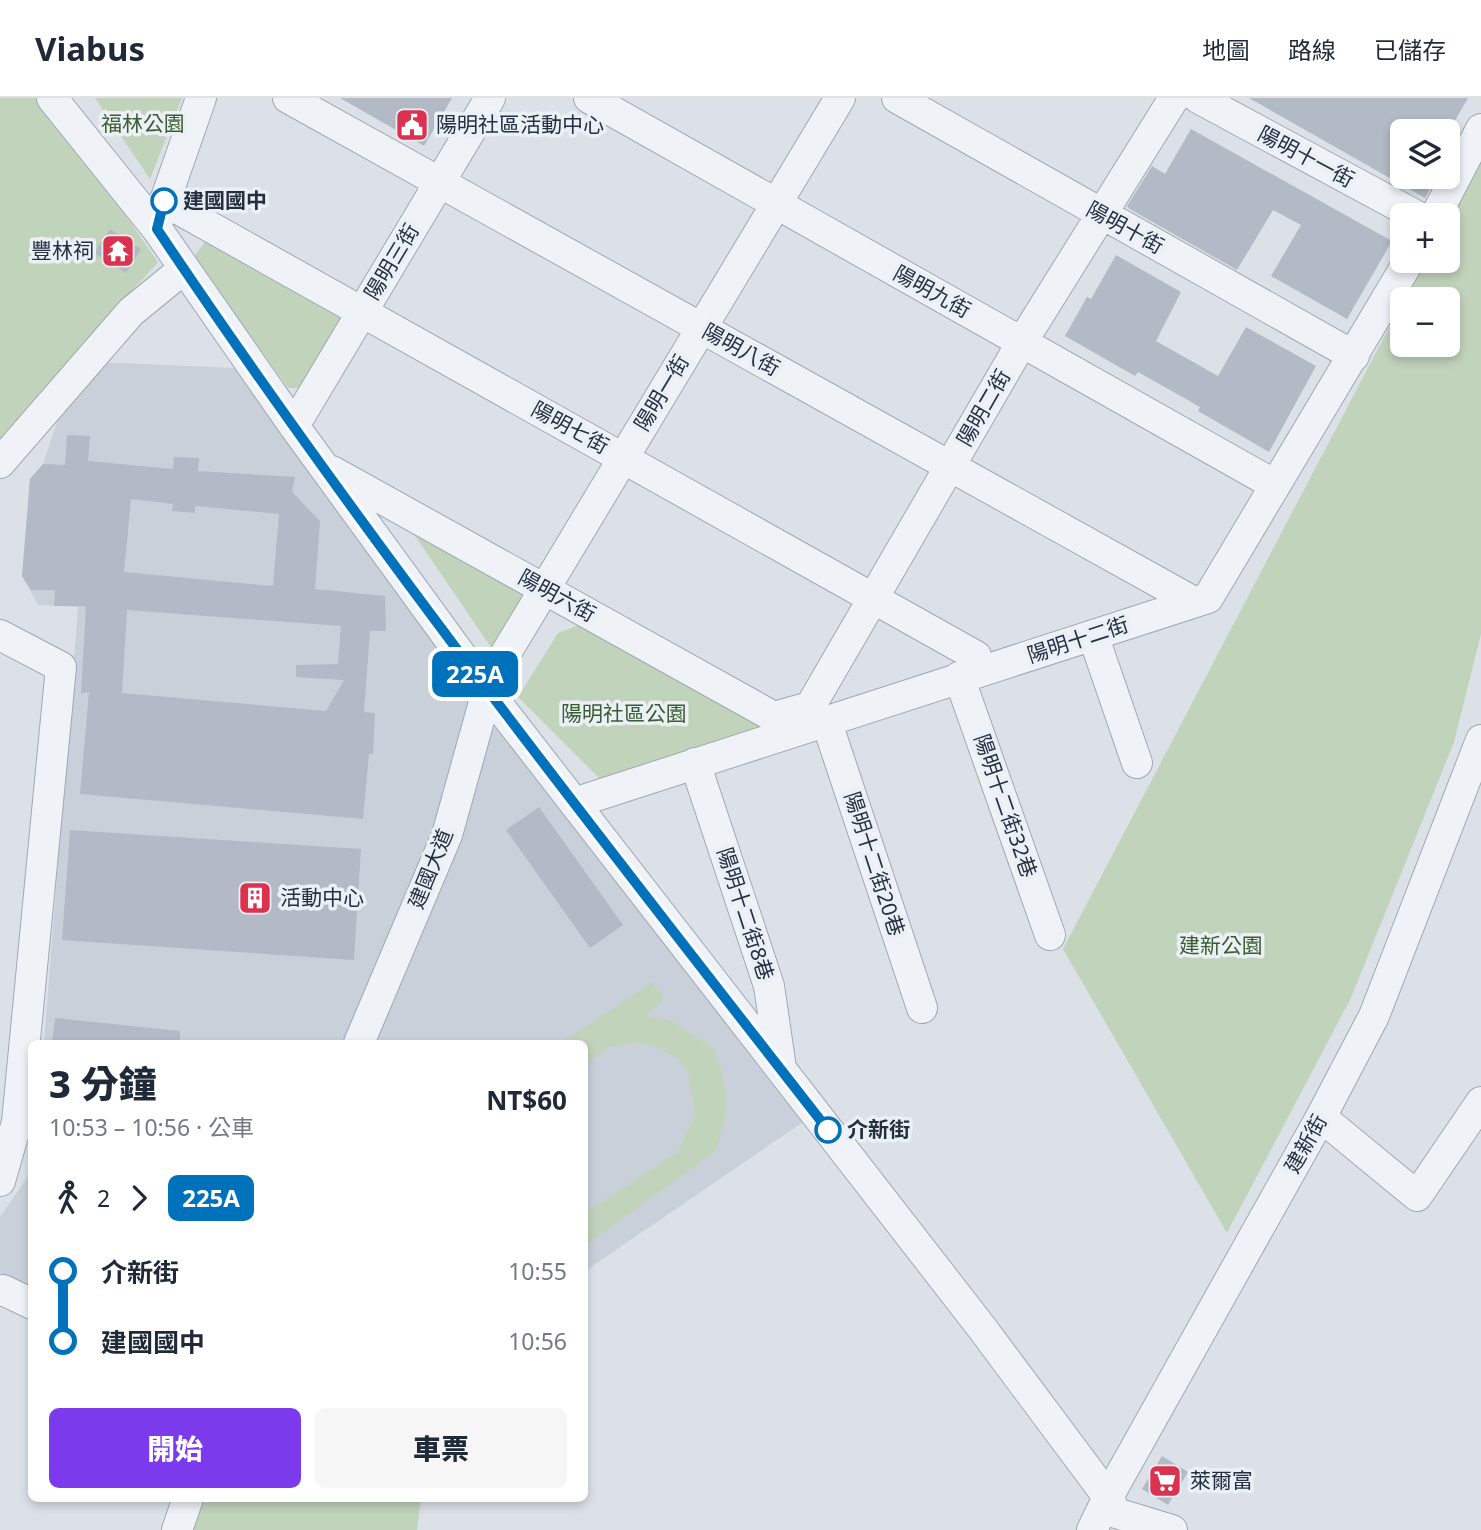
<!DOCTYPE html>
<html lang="zh-TW">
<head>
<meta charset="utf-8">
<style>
  :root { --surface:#fff; --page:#f6f6f7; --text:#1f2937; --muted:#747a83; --line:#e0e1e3; --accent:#7c3aed }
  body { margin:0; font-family:"Noto Sans","Noto Sans TC",sans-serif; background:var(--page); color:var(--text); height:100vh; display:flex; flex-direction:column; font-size:26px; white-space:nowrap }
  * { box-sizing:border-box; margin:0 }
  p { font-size:23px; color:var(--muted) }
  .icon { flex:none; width:38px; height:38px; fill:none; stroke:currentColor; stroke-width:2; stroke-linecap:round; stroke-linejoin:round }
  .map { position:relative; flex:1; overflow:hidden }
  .panel { position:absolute; left:28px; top:942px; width:560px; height:462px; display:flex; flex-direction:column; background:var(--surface); border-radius:10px; box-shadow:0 4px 10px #0003 }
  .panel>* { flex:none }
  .badge { padding:0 14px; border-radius:10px; font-size:24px; line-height:46px }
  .tools { position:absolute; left:1390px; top:21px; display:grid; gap:14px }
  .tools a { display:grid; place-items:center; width:70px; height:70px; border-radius:10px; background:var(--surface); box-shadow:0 4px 10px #0003; font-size:35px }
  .map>.badge { position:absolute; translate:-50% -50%; box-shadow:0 0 0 4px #fff }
  .legs { display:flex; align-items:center; gap:10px; height:77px; padding:0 21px; font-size:23px }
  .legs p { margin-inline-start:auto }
  .head { display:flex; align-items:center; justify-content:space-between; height:119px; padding:0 21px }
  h1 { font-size:38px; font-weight:800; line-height:52px }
  .button { display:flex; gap:14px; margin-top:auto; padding:14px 21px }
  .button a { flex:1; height:80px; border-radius:10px; background:var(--accent); color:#fff; font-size:28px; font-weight:800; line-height:80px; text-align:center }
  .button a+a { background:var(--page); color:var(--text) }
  ul { padding:0 21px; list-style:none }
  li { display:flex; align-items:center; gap:24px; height:70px; font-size:26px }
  li i { display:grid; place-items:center; width:10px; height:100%; margin:0 9px; background:currentColor }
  li i::after { content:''; width:18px; height:18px; margin:-9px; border:5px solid; border-radius:50%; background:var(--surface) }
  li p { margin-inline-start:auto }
  li:first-child i { background:linear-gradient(#0000 50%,currentColor 0) }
  li:last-child i { background:linear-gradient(currentColor 50%,#0000 0) }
  header { display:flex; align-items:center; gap:42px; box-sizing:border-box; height:98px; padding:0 35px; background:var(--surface); border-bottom:2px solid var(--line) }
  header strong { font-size:33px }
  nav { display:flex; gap:38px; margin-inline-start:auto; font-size:24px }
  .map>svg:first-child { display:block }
  .built { fill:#cad0da }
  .green { fill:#c2d3bc }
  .building { fill:#b3bac5; fill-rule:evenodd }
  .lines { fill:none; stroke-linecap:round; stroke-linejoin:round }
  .minor-casing { stroke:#a1a8b2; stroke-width:32 }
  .minor { stroke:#eff2f6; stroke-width:30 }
  .line-1-casing { stroke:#fff; stroke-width:16 }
  .line-1 { stroke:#0072bc; stroke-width:10 }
  .stop-1-dot { fill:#fff; stroke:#0072bc; stroke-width:3.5 }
  .labels { text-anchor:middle; stroke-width:7; stroke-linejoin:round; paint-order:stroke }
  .park-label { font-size:21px; fill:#395d30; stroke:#ebf0f6 }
  .poi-label { font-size:21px; fill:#242f40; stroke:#ebf0f6; text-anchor:start }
  .street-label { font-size:21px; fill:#242f40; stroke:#ebf0f6 }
  .stop-label { font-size:21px; font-weight:bold; fill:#242f40; stroke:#ebf0f6; text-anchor:start }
</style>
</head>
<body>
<header>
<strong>Viabus</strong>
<nav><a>地圖</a><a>路線</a><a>已儲存</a></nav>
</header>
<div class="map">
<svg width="1481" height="1432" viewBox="0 0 1481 1432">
  <rect width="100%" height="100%" fill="#dce1e8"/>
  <path class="built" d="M99,264L234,270L483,608L803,1024L585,1173L584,945H44L78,509L38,507L22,478L30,381L43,366L65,301Z
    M31,1074V1190L0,1175V1119Z"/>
  <path class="green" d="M0,0H44L158,164L24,313L0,345Z
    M95,0H182L150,81Z
    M1481,55V536L1454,644L1351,900L1227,1135L1063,851L1402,205V247H1447V201H1404L1424,163H1447V119Z
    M207,141L348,216L306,290H288L194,159Z
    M413,435L541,496L501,564Z
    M590,523L773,630L607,688L518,599L558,535Z
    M652,884L665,900L646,918L672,923L713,950L722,973L726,997L724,1026L716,1053L585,1148V1115L677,1054L695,1017L688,975L678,961L658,949L638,945L610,949L585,966L584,945H561Z
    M198,1400H421L417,1432H187Z"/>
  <path class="building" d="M340,0H452L424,48Z
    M1249,0H1468L1449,33H1423L1402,21V79H1436L1425,100Z
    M1191,31L1392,143L1347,221L1271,178L1301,127L1273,112L1237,172L1128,110L1127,108L1152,68L1165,76Z
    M110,131L141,151L126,175L94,155Z
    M1116,157L1181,194L1156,243L1218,278L1246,229L1316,268L1269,354L1198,313L1200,309L1138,274L1135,278L1065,238L1087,199L1091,201Z
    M67,337L90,338L88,363L173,371L174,359L199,360L198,373L295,379L292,394L320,423L315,491L385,498L386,533H370L364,614L375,615L373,656H369L363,721L80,696L89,594L81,595L86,508H54L55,492H31L22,478L30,381L43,366L65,367ZM131,401L173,406L172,413L195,415V408L279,416L273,488L124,474ZM127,512L341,528L338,566L296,567V579L344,582L326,613L122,595Z
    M539,709L623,827L590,850L506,732Z
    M70,732L361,751L354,862L62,842Z
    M55,920L180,933V945H52Z
    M1162,1358L1188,1374L1168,1407L1142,1391Z"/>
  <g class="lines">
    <defs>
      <path id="minor" d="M52,0L157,131L294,328L485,590L982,1230L1108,1399L1116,1415L1172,1432
        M288,0L1194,504
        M589,0L1275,387
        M897,0L1354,258
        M1198,0L1415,117
        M164,103L976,558
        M1436,117L1481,31
        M159,120L201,0
        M294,328L490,0
        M0,365L131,214L175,178L186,174
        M332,373L774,619L810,609L1022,244L1174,0
        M0,537L61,569L17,1024L0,1083
        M1093,537L1137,665
        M959,579L1050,837
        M826,622L922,910
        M695,665L769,888L781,970
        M574,705L1208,500L1409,163
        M359,945L447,737L483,608L485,590L840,0
        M1321,1019L1417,1098L1481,1004
        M0,1193L3,1192L32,1206
        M177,1432L188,1400
        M1092,1432L1108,1399L1321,1019L1374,918L1481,642"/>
    </defs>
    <use href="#minor" class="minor-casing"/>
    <use href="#minor" class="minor"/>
  </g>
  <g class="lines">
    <defs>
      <path id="line-1" d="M164,103L157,131C365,442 598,737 828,1032"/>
    </defs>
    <use href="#line-1" class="line-1-casing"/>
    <use href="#line-1" class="line-1"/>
  </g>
  <defs>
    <symbol id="civic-square" viewBox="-11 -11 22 22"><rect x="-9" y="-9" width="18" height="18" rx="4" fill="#db324f" stroke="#ebf0f6"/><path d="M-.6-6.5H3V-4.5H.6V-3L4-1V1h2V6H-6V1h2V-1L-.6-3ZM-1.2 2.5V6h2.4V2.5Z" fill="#fff"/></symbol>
    <symbol id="temple-square" viewBox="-11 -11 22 22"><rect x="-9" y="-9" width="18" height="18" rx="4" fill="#db324f" stroke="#ebf0f6"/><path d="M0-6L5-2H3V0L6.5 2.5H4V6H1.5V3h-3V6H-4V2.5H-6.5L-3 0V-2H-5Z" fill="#fff"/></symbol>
    <symbol id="building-square" viewBox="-11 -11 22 22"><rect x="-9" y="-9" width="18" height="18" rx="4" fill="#db324f" stroke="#ebf0f6"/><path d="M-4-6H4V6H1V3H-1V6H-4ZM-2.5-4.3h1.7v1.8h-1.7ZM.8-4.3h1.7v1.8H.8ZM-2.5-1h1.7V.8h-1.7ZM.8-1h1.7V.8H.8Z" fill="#fff"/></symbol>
    <symbol id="supermarket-square" viewBox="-11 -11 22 22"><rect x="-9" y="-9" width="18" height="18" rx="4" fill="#db324f" stroke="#ebf0f6"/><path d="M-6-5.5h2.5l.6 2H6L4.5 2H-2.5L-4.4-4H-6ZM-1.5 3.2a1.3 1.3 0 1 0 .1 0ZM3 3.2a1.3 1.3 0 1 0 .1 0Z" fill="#fff"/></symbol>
  </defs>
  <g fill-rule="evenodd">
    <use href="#civic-square" x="393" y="8" width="38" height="38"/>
    <use href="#temple-square" x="99" y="134" width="38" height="38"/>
    <use href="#building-square" x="236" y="781" width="38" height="38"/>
    <use href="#supermarket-square" x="1146" y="1364" width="38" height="38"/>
  </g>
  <g class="stop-1-dot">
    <circle cx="164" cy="103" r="12"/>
    <circle cx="828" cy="1032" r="12"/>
  </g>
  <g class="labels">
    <g class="park-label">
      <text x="143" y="33">福林公園</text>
      <text x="624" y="623">陽明社區公園</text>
      <text x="1221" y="855">建新公園</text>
    </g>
    <g class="poi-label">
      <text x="436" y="34">陽明社區活動中心</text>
      <text x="94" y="160" text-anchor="end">豐林祠</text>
      <text x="280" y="807">活動中心</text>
      <text x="1190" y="1390">萊爾富</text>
    </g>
    <g class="street-label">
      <text transform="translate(1306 59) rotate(28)" y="7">陽明十一街</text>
      <text transform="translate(1125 130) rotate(29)" y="7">陽明十街</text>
      <text transform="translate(392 164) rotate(-59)" y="7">陽明三街</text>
      <text transform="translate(932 194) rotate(29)" y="7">陽明九街</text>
      <text transform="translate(741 252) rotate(29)" y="7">陽明八街</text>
      <text transform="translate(662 295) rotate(-59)" y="7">陽明一街</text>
      <text transform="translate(984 310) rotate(-60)" y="7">陽明二街</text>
      <text transform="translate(570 330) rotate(29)" y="7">陽明七街</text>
      <text transform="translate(557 498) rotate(29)" y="7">陽明六街</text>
      <text transform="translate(1078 542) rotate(-18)" y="7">陽明十二街</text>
      <text transform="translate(1005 708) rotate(71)" y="7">陽明十二街32巷</text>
      <text transform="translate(874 766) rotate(72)" y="7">陽明十二街20巷</text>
      <text transform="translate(431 771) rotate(-68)" y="7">建國大道</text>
      <text transform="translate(745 816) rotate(72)" y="7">陽明十二街8巷</text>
      <text transform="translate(1306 1046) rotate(-61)" y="7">建新街</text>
    </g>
    <g class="stop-label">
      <text x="183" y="110">建國國中</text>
      <text x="847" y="1039">介新街</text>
    </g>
  </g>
</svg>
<div class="tools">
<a><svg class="icon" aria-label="layers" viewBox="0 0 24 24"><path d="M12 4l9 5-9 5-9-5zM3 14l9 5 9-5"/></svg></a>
<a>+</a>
<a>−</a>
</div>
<b class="badge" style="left:475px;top:576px;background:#0072bc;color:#fff">225A</b>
<section class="panel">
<div class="head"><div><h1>3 分鐘</h1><p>10:53 – 10:56 · 公車</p></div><b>NT$60</b></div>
<div class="legs"><svg class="icon" aria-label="walk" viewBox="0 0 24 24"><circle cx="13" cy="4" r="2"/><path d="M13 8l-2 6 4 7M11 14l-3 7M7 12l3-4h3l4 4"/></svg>2<svg class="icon" aria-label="forward" viewBox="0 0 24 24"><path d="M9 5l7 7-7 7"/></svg><b class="badge" style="background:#0072bc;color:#fff">225A</b></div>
<ul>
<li><i style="color:#0072bc"></i><b>介新街</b><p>10:55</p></li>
<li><i style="color:#0072bc"></i><b>建國國中</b><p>10:56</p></li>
</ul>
<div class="button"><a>開始</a><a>車票</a></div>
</section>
</div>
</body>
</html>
